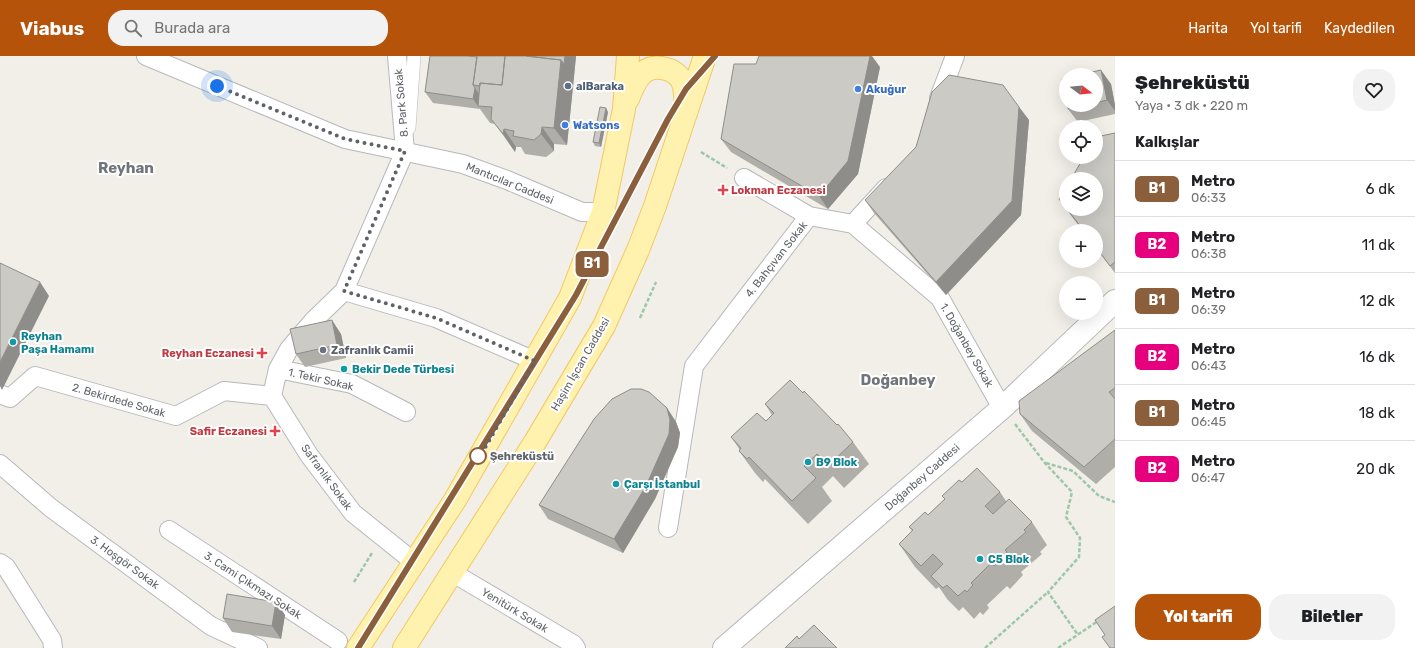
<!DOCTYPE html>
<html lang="tr">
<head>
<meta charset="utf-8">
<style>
  :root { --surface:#fff; --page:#f2f2f2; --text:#202124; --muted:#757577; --line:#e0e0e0; --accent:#b45309 }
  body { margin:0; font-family:Rubik,sans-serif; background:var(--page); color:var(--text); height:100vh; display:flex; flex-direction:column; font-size:15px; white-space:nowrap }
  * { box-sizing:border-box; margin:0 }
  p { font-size:13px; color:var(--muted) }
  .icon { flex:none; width:22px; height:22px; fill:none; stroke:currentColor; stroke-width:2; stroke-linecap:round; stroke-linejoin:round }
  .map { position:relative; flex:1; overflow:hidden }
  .details { display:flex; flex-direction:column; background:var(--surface); width:300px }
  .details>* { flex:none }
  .badge { padding:0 8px; border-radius:6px; font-size:14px; line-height:26px }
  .needle { width:26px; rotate:106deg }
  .fabs { position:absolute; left:1059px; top:12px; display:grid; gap:8px }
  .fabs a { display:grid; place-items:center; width:44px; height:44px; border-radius:50%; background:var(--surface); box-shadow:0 4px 16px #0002; font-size:20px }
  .you { position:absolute; width:20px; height:20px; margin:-10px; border:3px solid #fff; border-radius:50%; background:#1a73e8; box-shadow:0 0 0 6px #1a73e833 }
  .map>.badge { position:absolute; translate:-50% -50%; box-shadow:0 0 0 2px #fff }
  h2 { padding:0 20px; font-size:15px; line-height:36px }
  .round { display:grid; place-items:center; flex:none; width:42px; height:42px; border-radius:16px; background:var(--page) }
  .headline { display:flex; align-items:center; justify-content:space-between; height:68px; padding:0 20px }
  h1 { font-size:19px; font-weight:800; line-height:30px }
  .button { display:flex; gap:8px; margin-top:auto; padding:8px 20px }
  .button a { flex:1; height:46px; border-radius:16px; background:var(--accent); color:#fff; font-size:16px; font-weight:800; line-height:46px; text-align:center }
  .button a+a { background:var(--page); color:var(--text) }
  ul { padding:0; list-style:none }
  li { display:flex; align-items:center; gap:12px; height:56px; padding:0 20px; border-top:1px solid var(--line) }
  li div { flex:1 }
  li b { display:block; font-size:15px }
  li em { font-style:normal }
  li .badge { min-width:44px; font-weight:700; text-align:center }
  header { display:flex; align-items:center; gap:24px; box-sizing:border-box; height:56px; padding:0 20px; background:var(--accent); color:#fff }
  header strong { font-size:19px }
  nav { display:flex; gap:22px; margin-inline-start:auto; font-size:14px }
  .search { width:280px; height:36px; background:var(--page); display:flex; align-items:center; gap:10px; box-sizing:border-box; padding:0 14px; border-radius:16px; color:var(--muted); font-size:15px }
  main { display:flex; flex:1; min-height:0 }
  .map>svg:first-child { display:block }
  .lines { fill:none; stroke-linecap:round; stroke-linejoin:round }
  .pedestrian-casing { stroke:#b5b8bc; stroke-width:14 }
  .minor-casing { stroke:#b5b8bc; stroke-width:20 }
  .tertiary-casing { stroke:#b5b8bc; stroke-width:24 }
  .primary-casing { stroke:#f2c960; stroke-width:24 }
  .path { stroke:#9cc7a9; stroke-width:2.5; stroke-dasharray:4 2; stroke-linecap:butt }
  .pedestrian { stroke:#fff; stroke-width:13 }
  .minor { stroke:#fff; stroke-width:18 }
  .tertiary { stroke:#fff; stroke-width:22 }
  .primary { stroke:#fff2af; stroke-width:22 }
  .wall { fill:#afaea9 }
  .shaded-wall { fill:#8f8d8a }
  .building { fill:#cccac5; stroke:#8f8d8a }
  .line-casing { stroke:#fff; stroke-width:9 }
  .line { stroke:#8b5e3c; stroke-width:6 }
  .walk { stroke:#5f6368; stroke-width:4; stroke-dasharray:0 7.2 }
  .service-dot { fill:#5c6f8a; stroke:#fff; stroke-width:1.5 }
  .shop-dot { fill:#3f7fe0; stroke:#fff; stroke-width:1.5 }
  .health-dot { fill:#e0444e; stroke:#fff; stroke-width:1.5 }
  .culture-dot { fill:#0f9aa8; stroke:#fff; stroke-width:1.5 }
  .worship-dot { fill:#6b7280; stroke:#fff; stroke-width:1.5 }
  .stop-dot { fill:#fff; stroke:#8b5e3c; stroke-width:2 }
  .labels { text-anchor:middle; stroke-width:4; stroke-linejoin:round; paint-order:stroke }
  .service-label { font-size:11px; font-weight:bold; fill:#4e5e75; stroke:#fff; text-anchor:start }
  .shop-label { font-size:11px; font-weight:bold; fill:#366cbe; stroke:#fff; text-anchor:start }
  .street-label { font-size:11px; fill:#5f6368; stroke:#fff }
  .health-label { font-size:11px; font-weight:bold; fill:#be3a42; stroke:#fff; text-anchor:end }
  .culture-label { font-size:11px; font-weight:bold; fill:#0d838f; stroke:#fff; text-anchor:start }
  .worship-label { font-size:11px; font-weight:bold; fill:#5b616d; stroke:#fff; text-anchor:start }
  .stop-label { font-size:11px; font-weight:bold; fill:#5f6368; stroke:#fff; text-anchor:start }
  .district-label { font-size:15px; font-weight:bold; fill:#70757a; stroke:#fff }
</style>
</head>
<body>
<header>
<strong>Viabus</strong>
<div class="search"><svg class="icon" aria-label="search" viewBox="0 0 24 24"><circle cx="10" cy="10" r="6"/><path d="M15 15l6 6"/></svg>Burada ara</div>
<nav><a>Harita</a><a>Yol tarifi</a><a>Kaydedilen</a></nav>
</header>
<main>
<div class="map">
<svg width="1115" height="592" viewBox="0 0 1115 592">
  <rect width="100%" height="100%" fill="#f1efe8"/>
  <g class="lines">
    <defs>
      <path id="pedestrian" d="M409,72L414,0"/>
      <path id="minor" d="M146,0L345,83L463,108L507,124L582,156H603
        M939,42L955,0
        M744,122L809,160
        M853,168L940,242L1002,352
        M344,235L436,262L535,305
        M278,313L352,328L406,356
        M0,338L10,342L35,320L176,360L224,335L272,340L278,313L289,293L313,265L344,235L405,95L397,0
        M272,340L309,399L353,457L414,506
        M0,408L51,452L211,570L258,592
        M668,472L694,310L809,160L853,168L886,132
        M169,474L338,585
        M0,507L6,511L52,584L53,592
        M453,517L573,588L576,592"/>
      <path id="tertiary" d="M724,592L1002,352L1115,245"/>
      <path id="primary" d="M628,43C635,25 643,6 666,13C671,14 677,18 681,23C686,31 685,44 686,53
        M358,592L455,444L570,242L603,156L624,53L628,0
        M404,592L535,386L604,270L638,194L655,150L705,0"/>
    </defs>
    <use href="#pedestrian" class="pedestrian-casing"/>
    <use href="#minor" class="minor-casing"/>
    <use href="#tertiary" class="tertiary-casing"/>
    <use href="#primary" class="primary-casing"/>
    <path class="path" d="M701,96L727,112
      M640,262L656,226
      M1015,368L1044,406L1072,436L1066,461L1080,482L1079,501L1048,536L1078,579
      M1046,407L1073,415L1099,440L1115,446
      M354,526L372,497
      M985,592L1048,536
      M1058,592L1098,565"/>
    <use href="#pedestrian" class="pedestrian"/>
    <use href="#minor" class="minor"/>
    <use href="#tertiary" class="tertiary"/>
    <use href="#primary" class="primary"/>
  </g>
  <path class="wall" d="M430,0H576L567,89L554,88V95L546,101L525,98L521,91H516L515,96L495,68L490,67L480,53L433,47L425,36Z
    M880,11L858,118L828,153L731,96L721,83Z
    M1096,19L1111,28L1115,49V58L1078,66L1068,53V49H1096Z
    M1019,51L1029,64L1021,159L946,239L874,157L865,144Z
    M608,56L601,91L595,90L593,86Z
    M1115,77V217L1096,192V175H1083L1066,153H1096Z
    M1115,274V411L1096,428L1032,375L1020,358Z
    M341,278L346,302L305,311L296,298Z
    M803,337L853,386L869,408L844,432L833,420L822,431L832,445L808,468L765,423L763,426L755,417L739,395L740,394L731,381L766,365L772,359L765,348Z
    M667,352L676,366L680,377L678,391L655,443L623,497L548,463L539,449Z
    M962,426L1000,436L1006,445L1032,466L1047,489L1040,496L1042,498L1021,516L1023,519L1010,533L1007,530L987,549L989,552L983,559L980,556L974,563L963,551L959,555L947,543L939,531L936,533L915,511L899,488L912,475L909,471L928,459Z
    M276,546L285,559L281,583L232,576L223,562Z"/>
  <path class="shaded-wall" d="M565,0H576L574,21L564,8Z
    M870,0H872L880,11L858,118L828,153L819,140Z
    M561,4L574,21L567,89L554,72Z
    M1101,14L1111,28L1115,49V55L1107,44Z
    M475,32L482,42L478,50L473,43Z
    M1019,51L1029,64L1021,159L946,239L936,226Z
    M606,52L608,56L601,91L599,87Z
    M542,71L554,88V95L541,78Z
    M504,73L516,91L515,96L503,78Z
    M40,226L49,240L2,334L0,330V306Z
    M332,264L341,278L346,302L337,289Z
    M667,352L676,366L680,377L678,391L655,443L623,497L614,483Z
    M276,546L285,559L281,583L272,570Z"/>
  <path class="building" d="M430,0H467L477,1L473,29L475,32L473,43L425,36Z
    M477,0H505L502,29L480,27V30L473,29Z
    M505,0H526L561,4L554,72L542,71L541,78L534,84L513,80L514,75L504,73L503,78L491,63L492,51L478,50L480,27L502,29Z
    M526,0H565L564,8L561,4Z
    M759,0H870L848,105L819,140L721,83L734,8H756Z
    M1101,14L1107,44L1096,47V19H1079Z
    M949,19L1003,29L1019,51L1012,145L936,226L865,144L916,91L932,36Z
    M1066,22V41L1062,23Z
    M1068,49H1086L1068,53Z
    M600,51L606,52L599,87L593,86Z
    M1115,77V206L1110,210L1096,191V175H1084L1067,153H1096V123H1071L1084,101H1096V81Z
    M1066,132V152L1059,143Z
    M0,207L40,226L0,306Z
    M332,264L337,289L296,298L290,273Z
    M1115,274V332L1109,336L1115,343V383L1084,411L1020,358L1019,345Z
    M790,324L803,337L804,335L837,369L838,368L853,386L829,409L817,398L804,410L816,422L792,445L749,401L747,403L739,395L741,392L731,381L757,357L766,365L774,357L765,348Z
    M631,333H641L649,336L667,352L670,364L669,378L646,430L614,483L539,449L594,363L612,343Z
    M977,412L1000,436L985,450L993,458L1009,443L1032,466L1024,474L1026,476L1005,494L1007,496L994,510L991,507L971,527L973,529L967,536L965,534L958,540L947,529L943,532L931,520L943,508L933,498L921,510L899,488L913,474L909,471L925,456L928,459L945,443L942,440L959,424L962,426Z
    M227,538L276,546L272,570L223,562Z
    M1115,550V592H1110L1102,581L1105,579L1095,564Z
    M814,569L837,592H785L797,580L799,583Z"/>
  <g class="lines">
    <defs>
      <path id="line" d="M358,592L576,239L668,63L686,33L715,0"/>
    </defs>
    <use href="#line" class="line-casing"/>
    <use href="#line" class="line"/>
    <path class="walk" d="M217,30L345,83L405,95L344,235L436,262L535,305L478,404V400"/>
  </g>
  <circle class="service-dot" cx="568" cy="30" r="4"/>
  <g class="shop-dot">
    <circle cx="858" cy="33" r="4"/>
    <circle cx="565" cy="69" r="4"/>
  </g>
  <g class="health-dot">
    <path d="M721 128h4v4h4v4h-4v4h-4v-4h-4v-4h4z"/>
    <path d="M260 291h4v4h4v4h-4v4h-4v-4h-4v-4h4z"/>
    <path d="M273 369h4v4h4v4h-4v4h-4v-4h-4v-4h4z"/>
  </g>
  <g class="culture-dot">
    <circle cx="13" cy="286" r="4"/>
    <circle cx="344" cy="313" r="4"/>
    <circle cx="808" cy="406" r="4"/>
    <circle cx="616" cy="428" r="4"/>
    <circle cx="980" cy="503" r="4"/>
  </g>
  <circle class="worship-dot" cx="323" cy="294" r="4"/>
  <circle class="stop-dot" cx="478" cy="400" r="8"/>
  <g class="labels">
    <g class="service-label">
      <text x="576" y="34">alBaraka</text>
    </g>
    <g class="shop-label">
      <text x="866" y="37">Akuğur</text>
      <text x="573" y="73">Watsons</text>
    </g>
    <g class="street-label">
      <text transform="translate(401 47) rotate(-95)" y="4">8. Park Sokak</text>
      <text transform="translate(510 127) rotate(22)" y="4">Mantıcılar Caddesi</text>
      <text transform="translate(776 203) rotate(-52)" y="4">4. Bahçıvan Sokak</text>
      <text transform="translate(967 289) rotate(60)" y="4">1. Doğanbey Sokak</text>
      <text transform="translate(580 308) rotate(-60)" y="4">Haşim İşcan Caddesi</text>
      <text transform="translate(321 323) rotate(13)" y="4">1. Tekir Sokak</text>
      <text transform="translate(119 344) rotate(16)" y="4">2. Bekirdede Sokak</text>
      <text transform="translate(327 421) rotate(54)" y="4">Safranlık Sokak</text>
      <text transform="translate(922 421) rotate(-41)" y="4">Doğanbey Caddesi</text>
      <text transform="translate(125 506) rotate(36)" y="4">3. Hoşgör Sokak</text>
      <text transform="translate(253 529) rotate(33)" y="4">3. Cami Çıkmazı Sokak</text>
      <text transform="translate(515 554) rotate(31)" y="4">Yenitürk Sokak</text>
    </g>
    <g class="health-label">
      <text x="731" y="138" text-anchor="start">Lokman Eczanesi</text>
      <text x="254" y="301">Reyhan Eczanesi</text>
      <text x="267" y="379">Safir Eczanesi</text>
    </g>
    <g class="culture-label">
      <text x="21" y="284">Reyhan<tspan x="21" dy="13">Paşa Hamamı</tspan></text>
      <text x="352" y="317">Bekir Dede Türbesi</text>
      <text x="816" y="410">B9 Blok</text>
      <text x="624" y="432">Çarşı İstanbul</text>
      <text x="988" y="507">C5 Blok</text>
    </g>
    <g class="worship-label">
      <text x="331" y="298">Zafranlık Camii</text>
    </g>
    <g class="stop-label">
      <text x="490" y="404">Şehreküstü</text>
    </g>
    <g class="district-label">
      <text x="126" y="117">Reyhan</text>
      <text x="898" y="329">Doğanbey</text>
    </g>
  </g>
</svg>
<div class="fabs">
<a><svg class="needle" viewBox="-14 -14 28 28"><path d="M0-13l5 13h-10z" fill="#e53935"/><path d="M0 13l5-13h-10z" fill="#757577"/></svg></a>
<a><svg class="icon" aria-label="locate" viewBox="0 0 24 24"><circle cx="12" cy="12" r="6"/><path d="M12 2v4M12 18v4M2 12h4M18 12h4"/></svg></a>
<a><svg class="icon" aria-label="layers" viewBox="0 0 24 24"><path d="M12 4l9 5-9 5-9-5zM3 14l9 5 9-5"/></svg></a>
<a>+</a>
<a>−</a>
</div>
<div class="you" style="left:217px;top:30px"></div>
<b class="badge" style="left:592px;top:208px;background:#8b5e3c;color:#fff">B1</b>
</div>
<section class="details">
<div class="headline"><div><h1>Şehreküstü</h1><p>Yaya · 3 dk · 220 m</p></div><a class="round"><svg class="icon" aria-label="heart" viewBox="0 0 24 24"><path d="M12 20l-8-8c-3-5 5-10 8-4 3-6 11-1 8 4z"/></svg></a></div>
<h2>Kalkışlar</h2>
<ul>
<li><span class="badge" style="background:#8b5e3c;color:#fff">B1</span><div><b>Metro</b><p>06:33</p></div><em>6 dk</em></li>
<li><span class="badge" style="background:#e6007e;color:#fff">B2</span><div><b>Metro</b><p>06:38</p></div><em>11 dk</em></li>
<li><span class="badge" style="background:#8b5e3c;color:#fff">B1</span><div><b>Metro</b><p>06:39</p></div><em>12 dk</em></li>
<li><span class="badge" style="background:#e6007e;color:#fff">B2</span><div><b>Metro</b><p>06:43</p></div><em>16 dk</em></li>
<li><span class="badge" style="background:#8b5e3c;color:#fff">B1</span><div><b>Metro</b><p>06:45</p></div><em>18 dk</em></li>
<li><span class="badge" style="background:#e6007e;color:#fff">B2</span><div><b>Metro</b><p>06:47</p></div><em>20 dk</em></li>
</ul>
<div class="button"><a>Yol tarifi</a><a>Biletler</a></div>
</section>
</main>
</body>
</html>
